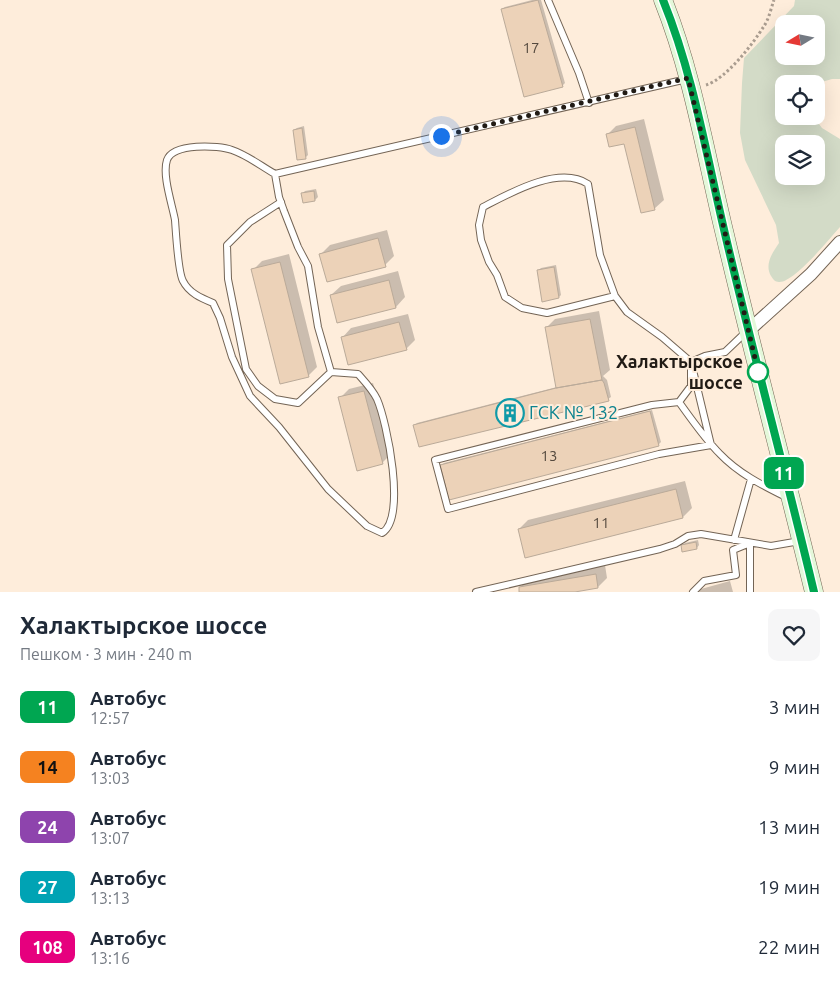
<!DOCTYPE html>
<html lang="ru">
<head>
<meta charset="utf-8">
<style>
  :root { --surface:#fff; --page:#f6f6f7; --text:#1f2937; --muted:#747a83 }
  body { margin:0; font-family:Ubuntu,sans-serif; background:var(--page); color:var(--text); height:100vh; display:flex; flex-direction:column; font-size:19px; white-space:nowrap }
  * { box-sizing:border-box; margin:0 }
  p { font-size:16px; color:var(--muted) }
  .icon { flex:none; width:28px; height:28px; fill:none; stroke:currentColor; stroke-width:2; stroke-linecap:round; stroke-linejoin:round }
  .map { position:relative; height:592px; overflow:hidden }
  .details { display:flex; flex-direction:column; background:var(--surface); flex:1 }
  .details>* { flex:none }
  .badge { padding:0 10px; border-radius:8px; font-size:18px; line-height:32px }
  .needle { width:32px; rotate:260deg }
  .controls { position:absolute; left:775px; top:15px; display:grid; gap:10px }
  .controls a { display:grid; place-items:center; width:50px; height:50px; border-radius:10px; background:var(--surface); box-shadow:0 5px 20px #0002; font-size:25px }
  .you { position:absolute; width:25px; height:25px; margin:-12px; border:4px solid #fff; border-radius:50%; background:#1a73e8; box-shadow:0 0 0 8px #1a73e833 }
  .map>.badge { position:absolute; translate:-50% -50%; box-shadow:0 0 0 2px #fff }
  .round { display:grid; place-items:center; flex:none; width:52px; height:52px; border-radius:10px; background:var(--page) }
  .head { display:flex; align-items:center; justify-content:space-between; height:85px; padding:0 20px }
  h1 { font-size:24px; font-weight:700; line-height:38px }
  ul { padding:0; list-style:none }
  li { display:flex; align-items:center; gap:15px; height:60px; padding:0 20px }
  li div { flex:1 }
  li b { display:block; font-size:19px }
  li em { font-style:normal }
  li .badge { min-width:55px; font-weight:700; text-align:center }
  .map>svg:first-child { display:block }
  .green { fill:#d3dbc7; fill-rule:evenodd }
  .shadow { fill:#0003 }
  .building { fill:#ecd2b8; stroke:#baaa99 }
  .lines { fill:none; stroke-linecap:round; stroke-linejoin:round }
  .lane-casing { stroke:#736455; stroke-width:8 }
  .street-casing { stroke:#736455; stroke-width:14 }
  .secondary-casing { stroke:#736455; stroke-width:19 }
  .path { stroke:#aa9d90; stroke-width:3; stroke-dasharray:2.5 2.5; stroke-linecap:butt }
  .lane { stroke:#fff; stroke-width:6 }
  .street { stroke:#fff; stroke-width:12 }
  .secondary { stroke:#e4f8da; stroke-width:18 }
  .line-casing { stroke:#fff; stroke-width:11 }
  .line { stroke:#00a651; stroke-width:8 }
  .walk { stroke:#211b15; stroke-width:5; stroke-dasharray:0 9 }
  .stop-dot { fill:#fff; stroke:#00a651; stroke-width:2.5 }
  .labels { text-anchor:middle; stroke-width:4; stroke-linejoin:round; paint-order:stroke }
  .number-label { font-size:15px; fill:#54493e }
  .stop-label { font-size:18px; font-weight:bold; fill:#211b15; stroke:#feeddb; text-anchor:end }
  .culture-label { font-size:18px; fill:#0d838f; stroke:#feeddb; text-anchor:start }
</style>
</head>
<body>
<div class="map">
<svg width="840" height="592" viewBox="0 0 840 592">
  <rect width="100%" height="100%" fill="#feeddb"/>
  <path class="green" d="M795,0H840V79H832L815,84H784V116H813L822,128L840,139V227C830,238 794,283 779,282C775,282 773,279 771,276C764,264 773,252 779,243L776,225L745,160L740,133L742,83L744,58L794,6ZM784,24H816V56H784ZM784,144H816V176H784Z"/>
  <path class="shadow" d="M532,0H541L565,83L562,86L502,9L505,7Z
    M644,119L664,200L654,209L625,142L607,135L616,126Z
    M304,126L308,155L306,157L294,130L297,128Z
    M316,189L318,197L315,200L303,193L305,191Z
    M387,230L394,256L385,265L321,254L330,245Z
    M289,254L317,367L308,376L253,270L262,261Z
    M556,265L561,295L559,297L538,271L541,268Z
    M398,271L405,297L396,307L338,322L331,295L341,286Z
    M599,311L610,370L603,376L607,380L611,397L608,399L415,425L417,423L557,387L546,328L555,319Z
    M408,314L415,340L406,349L342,338L351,328Z
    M373,383L391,454L382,463L340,398L349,389Z
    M652,410L661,442L658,445L442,465L444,463Z
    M685,481L692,508L683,517L526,557L519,529L528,520Z
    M698,540L699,545L697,548L682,546L685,543Z
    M605,565L607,578L598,587L567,592H521L520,587L529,578Z
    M730,581L733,592H698L701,589Z"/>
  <path class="building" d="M538,0L563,87L524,97L501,9Z
    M635,127L655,210L641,213L624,144L609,147L606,134Z
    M302,128L306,159L297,160L293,130Z
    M314,191L315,201L303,203L301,193Z
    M378,238L386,267L327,282L319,254Z
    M280,262L309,377L280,384L251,269Z
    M554,267L559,298L542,302L537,270Z
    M389,280L396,308L337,323L330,295Z
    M590,319L602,380L556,388L545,327Z
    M399,322L407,350L348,365L341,337Z
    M602,380L604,383L609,401L419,447L413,425L556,388Z
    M364,391L383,464L357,471L338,397Z
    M650,411L659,446L449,500L440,465Z
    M676,489L683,518L525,558L518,529Z
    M696,542L697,549L682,552L681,545Z
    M596,574L598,588L575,592H519V587Z"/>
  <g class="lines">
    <defs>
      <path id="lane" d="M548,0L579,73L589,103
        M275,174L279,197L284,211L298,247L308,266L318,327L331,372L358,374C365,382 372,389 377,399C387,422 407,518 382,533L367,526L328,489L279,427L250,396L232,357L220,318L213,303C201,298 189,293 183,281C178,272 176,233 175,220C172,204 162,175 167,160C173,143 218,145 232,150C247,155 261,166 275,174L687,79
        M281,202L250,222L227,245L228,279L246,369L258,386L275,399L298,403L331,372
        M615,296L547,313L522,308L505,297L497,275L489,262L481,240L479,225L483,207C510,193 559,165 588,184L600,255L615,296L627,312L662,337L691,362V386L679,402
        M746,332L725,352L705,356L691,362L711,445L659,454L448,509L435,460L652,405L679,402C692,420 705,439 720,454C739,474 764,486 788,498
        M734,540L751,479
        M476,592L660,549L675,544L688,536L701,534L771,546L800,541
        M693,592L704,581L736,575L733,550L750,543V592"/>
      <path id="street" d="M748,331L811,274L840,242"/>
      <path id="secondary" d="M663,0C693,75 706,157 725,235C753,354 785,473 814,592"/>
    </defs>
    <use href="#lane" class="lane-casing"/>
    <use href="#street" class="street-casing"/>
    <use href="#secondary" class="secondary-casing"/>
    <path class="path" d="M706,85C726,79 753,44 764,26C769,19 771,8 774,0"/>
    <use href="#lane" class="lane"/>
    <use href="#street" class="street"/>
    <use href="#secondary" class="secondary"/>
  </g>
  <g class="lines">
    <defs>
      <path id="line" d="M663,0C694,76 707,159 726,238C754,357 786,474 814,592"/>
    </defs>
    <use href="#line" class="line-casing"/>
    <use href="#line" class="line"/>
    <path class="walk" d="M441,136L688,78L760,379L758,372"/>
  </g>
  <defs>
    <symbol id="building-ring" viewBox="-11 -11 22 22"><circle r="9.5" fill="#feeddb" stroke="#0f9aa8" stroke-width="1.5"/><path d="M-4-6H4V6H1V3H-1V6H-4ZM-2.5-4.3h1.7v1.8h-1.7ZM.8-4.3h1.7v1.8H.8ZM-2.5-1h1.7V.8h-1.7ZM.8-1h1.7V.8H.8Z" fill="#0f9aa8"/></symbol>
  </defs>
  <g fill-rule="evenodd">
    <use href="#building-ring" x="494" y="397" width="32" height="32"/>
  </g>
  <circle class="stop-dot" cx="758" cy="372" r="10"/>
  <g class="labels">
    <g class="number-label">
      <text x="531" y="53">17</text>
      <text x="549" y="461">13</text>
      <text x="601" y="528">11</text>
    </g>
    <g class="stop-label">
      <text x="743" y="368">Халактырское<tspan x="743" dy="21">шоссе</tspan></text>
    </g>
    <g class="culture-label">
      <text x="529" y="419">ГСК № 132</text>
    </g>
  </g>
</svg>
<div class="controls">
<a><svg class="needle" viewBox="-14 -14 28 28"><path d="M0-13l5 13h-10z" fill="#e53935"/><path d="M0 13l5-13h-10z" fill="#747a83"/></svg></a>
<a><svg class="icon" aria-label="locate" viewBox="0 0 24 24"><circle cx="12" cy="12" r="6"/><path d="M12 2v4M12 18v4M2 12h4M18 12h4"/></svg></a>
<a><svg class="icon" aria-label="layers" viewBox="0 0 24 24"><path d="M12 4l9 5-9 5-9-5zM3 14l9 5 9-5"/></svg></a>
</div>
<div class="you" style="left:441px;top:136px"></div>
<b class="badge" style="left:784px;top:473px;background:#00a651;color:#fff">11</b>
</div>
<section class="details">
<div class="head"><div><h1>Халактырское шоссе</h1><p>Пешком · 3 мин · 240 m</p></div><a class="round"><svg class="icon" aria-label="heart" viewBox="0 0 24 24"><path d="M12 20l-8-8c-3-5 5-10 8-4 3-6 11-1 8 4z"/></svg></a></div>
<ul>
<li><span class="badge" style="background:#00a651;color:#fff">11</span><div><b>Автобус</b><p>12:57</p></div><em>3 мин</em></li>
<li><span class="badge" style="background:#f58220;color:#111">14</span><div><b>Автобус</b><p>13:03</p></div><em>9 мин</em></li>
<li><span class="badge" style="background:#8e44ad;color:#fff">24</span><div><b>Автобус</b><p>13:07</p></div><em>13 мин</em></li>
<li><span class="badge" style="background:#00a3b4;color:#fff">27</span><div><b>Автобус</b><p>13:13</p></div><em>19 мин</em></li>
<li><span class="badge" style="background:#e6007e;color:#fff">108</span><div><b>Автобус</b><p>13:16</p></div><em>22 мин</em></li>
</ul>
</section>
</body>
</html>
